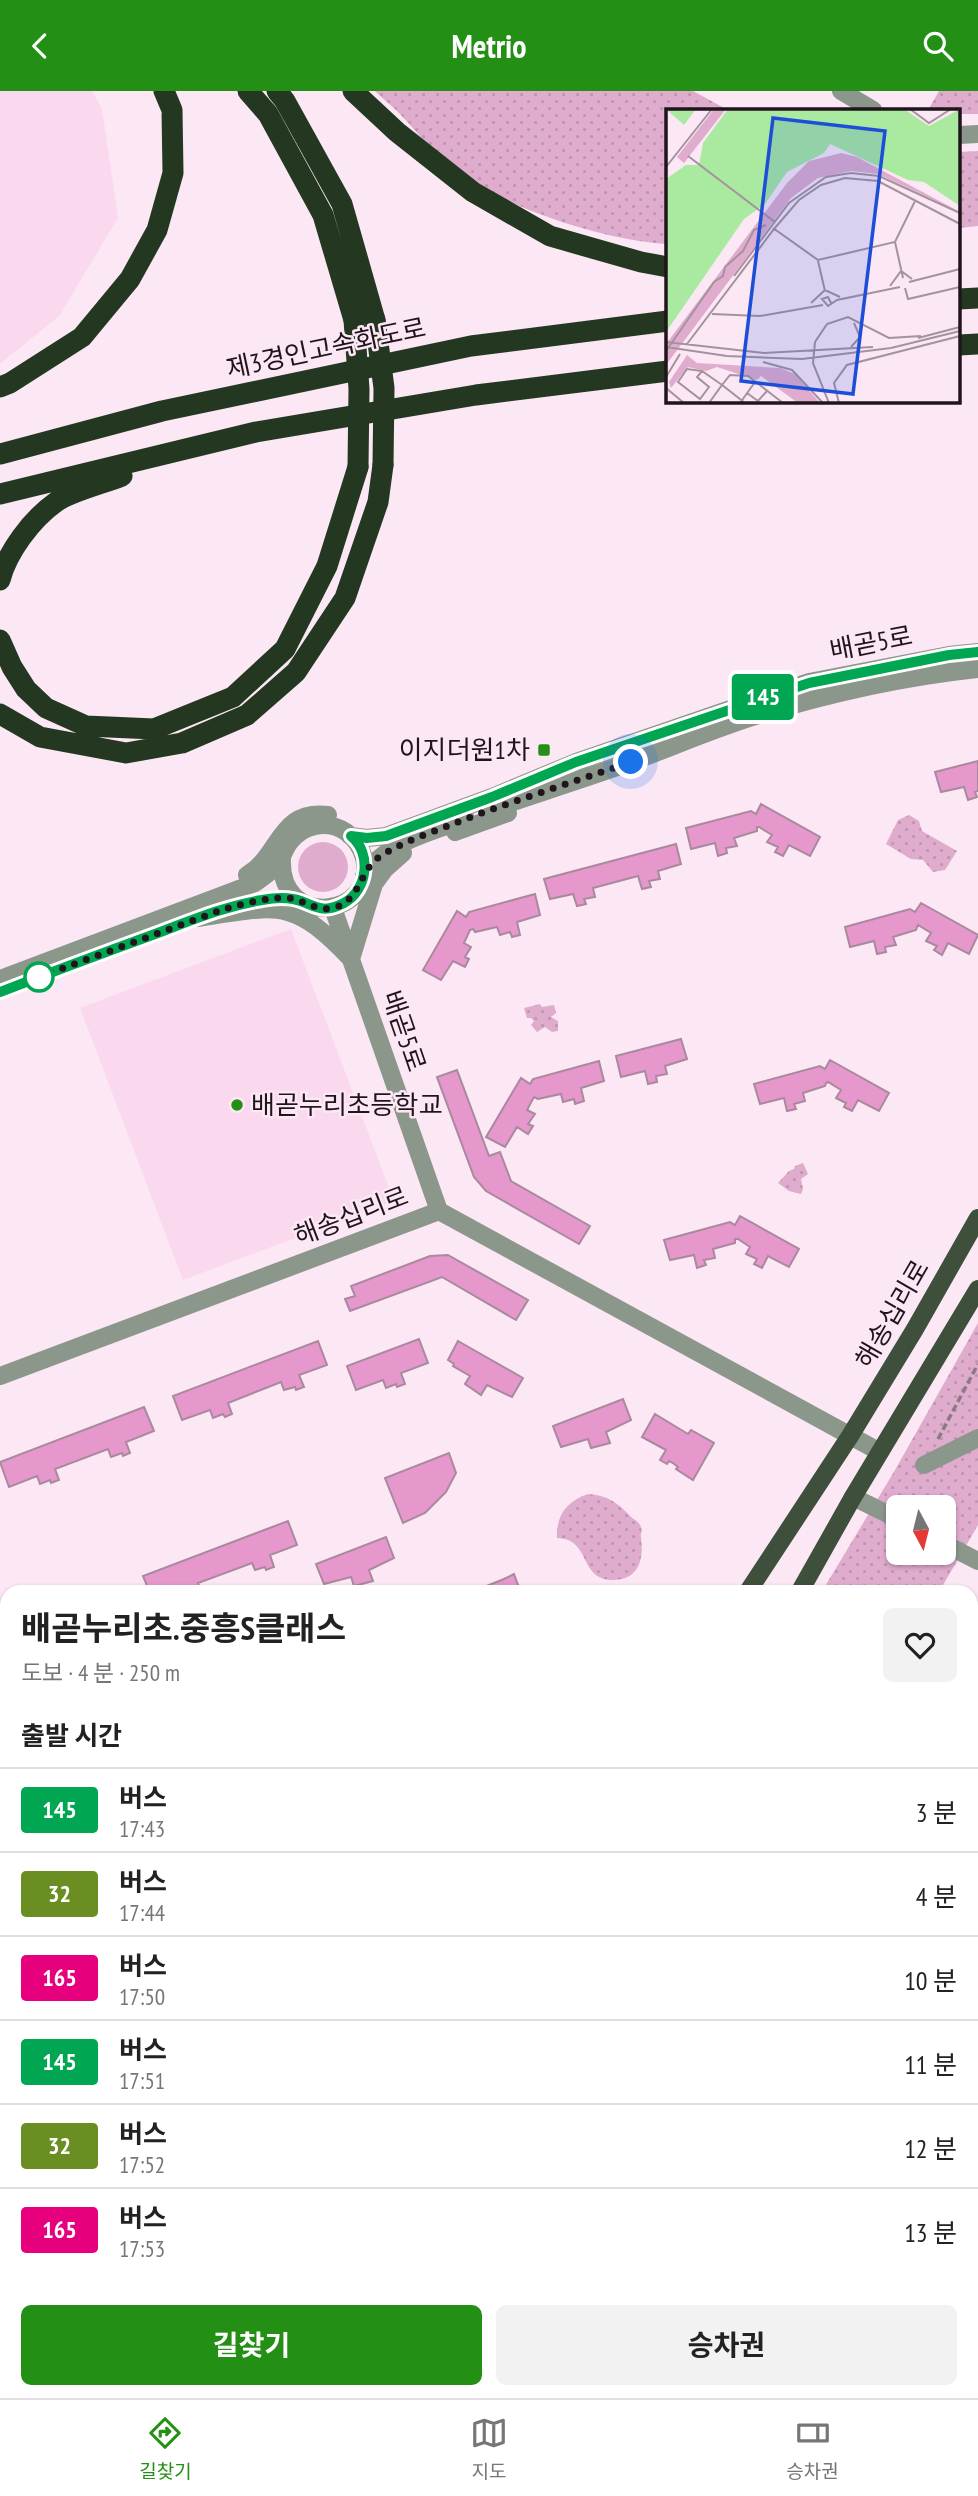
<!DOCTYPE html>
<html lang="ko">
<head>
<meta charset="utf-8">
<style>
  :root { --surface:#fff; --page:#f2f2f2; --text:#222; --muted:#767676; --line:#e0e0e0; --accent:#239015 }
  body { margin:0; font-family:"PT Sans Narrow","Noto Sans KR",sans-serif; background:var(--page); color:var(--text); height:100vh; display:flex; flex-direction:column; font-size:26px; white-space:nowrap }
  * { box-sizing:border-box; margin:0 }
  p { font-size:23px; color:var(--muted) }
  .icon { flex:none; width:38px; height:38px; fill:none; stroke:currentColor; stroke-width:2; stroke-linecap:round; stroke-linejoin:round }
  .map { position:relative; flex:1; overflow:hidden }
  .details { position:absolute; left:0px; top:1494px; width:978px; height:814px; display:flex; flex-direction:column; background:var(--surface); border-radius:21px 21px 0 0; box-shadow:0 2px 5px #0004 }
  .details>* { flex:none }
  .badge { padding:0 14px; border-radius:5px; font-size:24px; line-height:46px }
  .needle { width:46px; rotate:173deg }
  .tools { position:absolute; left:886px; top:1404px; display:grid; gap:14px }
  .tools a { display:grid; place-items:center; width:70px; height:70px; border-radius:10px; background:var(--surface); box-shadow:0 2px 5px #0004; font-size:35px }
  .you { position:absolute; width:35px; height:35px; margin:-18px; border:5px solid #fff; border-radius:50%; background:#1a73e8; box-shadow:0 0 0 10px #1a73e833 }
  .map>.badge { position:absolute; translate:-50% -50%; box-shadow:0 0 0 4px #fff }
  h2 { padding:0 21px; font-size:26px; line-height:63px }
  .round { display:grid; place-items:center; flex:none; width:74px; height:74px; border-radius:10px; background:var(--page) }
  .overview { display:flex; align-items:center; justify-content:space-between; height:119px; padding:0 21px }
  h1 { font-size:33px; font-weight:700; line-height:52px }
  .button { display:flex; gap:14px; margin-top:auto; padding:14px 21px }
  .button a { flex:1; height:80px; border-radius:10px; background:var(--accent); color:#fff; font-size:28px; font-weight:700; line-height:80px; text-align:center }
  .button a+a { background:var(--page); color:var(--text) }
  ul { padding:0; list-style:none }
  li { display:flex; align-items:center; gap:21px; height:84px; padding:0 21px; border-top:2px solid var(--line) }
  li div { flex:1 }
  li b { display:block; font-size:26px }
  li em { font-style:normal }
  li .badge { min-width:77px; font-weight:700; text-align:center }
  header { display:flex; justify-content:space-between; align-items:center; height:91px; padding:0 21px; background:var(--accent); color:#fff; font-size:32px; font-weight:700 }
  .tab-bar { display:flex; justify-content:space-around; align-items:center; height:98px; border-top:2px solid var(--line); background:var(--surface); font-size:19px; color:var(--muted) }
  .tab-bar a { display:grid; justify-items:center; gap:4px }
  .tab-bar .active { color:var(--accent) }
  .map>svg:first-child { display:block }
  .built { fill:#fad9ee }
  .green { fill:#e0acce }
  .park { fill:url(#park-dots); fill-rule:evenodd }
  .water { fill:url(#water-ripples) }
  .building { fill:#e697cc; stroke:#a9899d; stroke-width:2 }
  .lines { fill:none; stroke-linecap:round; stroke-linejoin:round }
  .path { stroke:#8a7a84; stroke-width:3.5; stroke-dasharray:7 3.5; stroke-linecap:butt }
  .minor { stroke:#8c978b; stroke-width:18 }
  .major { stroke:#3e503c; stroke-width:18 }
  .highway { stroke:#243821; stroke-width:21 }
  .highway-bridge { stroke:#243821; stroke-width:21 }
  .line-casing { stroke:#fff; stroke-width:16 }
  .line { stroke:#00a651; stroke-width:10 }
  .walk { stroke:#21151d; stroke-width:7; stroke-dasharray:0 12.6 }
  .poi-dot { fill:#239015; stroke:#fce7f4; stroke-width:2.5 }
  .stop-dot { fill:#fff; stroke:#00a651; stroke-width:3.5 }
  .labels { text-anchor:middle; stroke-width:5; stroke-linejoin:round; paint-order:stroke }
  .street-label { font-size:26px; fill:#21151d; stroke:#fce7f4 }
  .poi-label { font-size:26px; fill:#21151d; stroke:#fce7f4; text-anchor:end }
  .inset-road { fill:none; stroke:#a4939e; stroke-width:2 }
  .view { fill:#1d4ed8; fill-opacity:0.15; stroke:#1d4ed8; stroke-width:3.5 }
  .inset-edge { fill:none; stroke:#21151d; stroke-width:3.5 }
</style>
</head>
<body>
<header><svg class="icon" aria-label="back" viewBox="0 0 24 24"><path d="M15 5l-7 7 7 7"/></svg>Metrio<svg class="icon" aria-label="search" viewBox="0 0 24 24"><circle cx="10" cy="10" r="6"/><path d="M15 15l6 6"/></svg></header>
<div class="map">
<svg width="978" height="2307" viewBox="0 0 978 2307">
  <defs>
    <pattern id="park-dots" width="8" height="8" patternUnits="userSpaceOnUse" patternTransform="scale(1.75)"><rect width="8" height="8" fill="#e0acce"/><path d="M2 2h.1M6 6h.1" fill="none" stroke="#c093b0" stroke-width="1.8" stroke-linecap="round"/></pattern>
    <pattern id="water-ripples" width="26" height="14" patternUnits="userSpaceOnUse" patternTransform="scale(1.75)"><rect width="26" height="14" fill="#a9e9a0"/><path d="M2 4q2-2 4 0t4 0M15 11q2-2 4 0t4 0" fill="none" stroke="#91c789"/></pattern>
  </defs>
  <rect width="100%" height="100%" fill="#fce7f4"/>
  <path class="built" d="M0,0H92L102,18L118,127L59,225L0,273Z
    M291,838L394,1110L183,1189L80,917Z"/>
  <path class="green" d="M298 776a25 25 0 1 1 50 0a25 25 0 1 1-50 0Z"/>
  <path class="park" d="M375,0H693L728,19H668V153C605,150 501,116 451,77C431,61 417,40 399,22C391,14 383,8 375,0Z
    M939,0H978V23H959V19H928Z
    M978,60V135L959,137V61Z
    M909,724L919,730L922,740L957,760L945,779L933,781L923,769L911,768L886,753L898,729Z
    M540,913L542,916L554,914L556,922L551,926L558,930V940L552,941L545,936L537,941L531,934L534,930L531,927H527L524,917Z
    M803,1072L808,1083L801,1088L803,1098L801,1103L789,1100L778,1092L789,1080L794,1078L795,1075Z
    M978,1232V1434L939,1501L821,1502L895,1379ZM898,1416H943V1461H898Z
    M588,1403C607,1404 617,1411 630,1425C634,1429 639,1430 641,1436C643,1445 640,1439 641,1447C644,1468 639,1489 613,1489C578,1489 592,1448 557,1447C556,1424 567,1410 588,1403Z
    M0,1929L7,1930V1984L0,1981Z"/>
  <path class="water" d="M978,1534V2307H0V2000L7,2002V2301H971V1540Z"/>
  <path class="building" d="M978,670V700L975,701L977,706L968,709L964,696L941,701L935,681Z
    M761,713L820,746L810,765L789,754L783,765L775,761L778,756L767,751L772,744L759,736H757V740L734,747L737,755L726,757L727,762L718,765L715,752L691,758L686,737L751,720L756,723Z
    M676,753L681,773L658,780L660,788L649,790L651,796L642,798L638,785L593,797L595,806L584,808L586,813L577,815L573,803L550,808L544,788Z
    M535,803L540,824L517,831L520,844L512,846L510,841L500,844L497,836L475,841L473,838L470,839L464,852L471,856L465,866L469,868L465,876L453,870L441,889L423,879L457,820L466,826L469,821Z
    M921,812L978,844L969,863L948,852L942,864L934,859L937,855L926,850L931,842L918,834L916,839L893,846L896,854L885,856L886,861L877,863L874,850L850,856L845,836L910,818L915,821Z
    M681,948L687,968L665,975L667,983L656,985L657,991L648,993L645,980L621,986L616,965Z
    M830,969L889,1002L879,1020L858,1009L852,1020L844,1016L846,1012L836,1007L841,999L828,991L826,992L825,995L803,1002L805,1010L794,1013L796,1018L787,1020L784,1007L760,1013L754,993L820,975L825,978Z
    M599,970L604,990L581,997L584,1010L575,1013L574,1008L563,1011L561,1003L538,1008L534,1006L527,1019L535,1023L528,1033L533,1035L528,1043L517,1036L505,1056L486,1046L521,987L530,993L533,988Z
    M457,979L489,1065L500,1061L511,1090L590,1135L579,1153L486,1100L474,1086L437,986Z
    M740,1125L799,1158L789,1176L768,1165L762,1177L754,1173L757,1168L746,1163L750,1156L738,1148H735V1152L713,1158L715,1167L704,1169L706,1174L697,1177L694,1164L670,1169L664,1149L730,1131L735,1134Z
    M448,1164L528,1209L516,1229L442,1186L350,1220L345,1208L355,1205L351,1195L430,1165Z
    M419,1248L428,1272L401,1282L405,1293L397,1296L396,1293L386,1297L383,1289L356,1299L347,1275Z
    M318,1250L327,1274L299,1284L304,1296L296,1299L295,1296L284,1299L281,1291L228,1312L232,1323L225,1326L223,1323L213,1327L210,1319L182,1329L173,1305Z
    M458,1250L523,1287L512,1306L487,1294L481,1304L465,1293L470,1285L453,1275L454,1273L448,1269Z
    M623,1308L631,1329L606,1341L610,1352L591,1357L588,1348L561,1356L553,1335Z
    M144,1316L154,1340L126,1351L130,1362L123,1365L122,1362L111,1366L108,1358L55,1378L59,1389L51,1392L50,1389L40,1393L37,1385L9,1396L0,1371Z
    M655,1323L688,1343L691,1339L714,1352L693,1389L676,1378L678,1376L673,1372L669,1370L667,1373L660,1369L666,1359L642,1346Z
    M449,1362L456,1382L446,1401L425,1422L403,1432L385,1387Z
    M288,1430L297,1454L270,1464L274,1476L266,1479L265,1476L255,1479L252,1472L198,1492L202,1502H181L180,1499L173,1502H150L143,1485Z
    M386,1446L394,1467L369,1479L373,1490L354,1495L351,1486L324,1493L316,1473Z
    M514,1483L521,1502H469L504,1488Z
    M7,1536V1575L0,1573V1539Z
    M0,1713L7,1714V1780L0,1779Z"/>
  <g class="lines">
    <path class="path" d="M938,1348L978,1273"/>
    <path class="minor" d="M841,0L873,19
      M959,44L978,43
      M492,718C536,703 580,689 623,674C668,658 713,638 759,624C831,602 903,586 978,578
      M455,741L508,722
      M350,745L367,747L386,745L492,706L576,671L809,591L949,564L978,561
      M247,784C281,764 278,718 328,724
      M364,785C383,752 432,741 466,728
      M333,817L439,1120
      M198,827C278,815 292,806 351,868L374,793L385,778L403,762
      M0,888L255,792C262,787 270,782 276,775C282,768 284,759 289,752C302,734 327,728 346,741C355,747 361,756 364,767C378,826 278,840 282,767
      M0,1285L439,1120L880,1361
      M924,1374L978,1347
      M853,1406L898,1428
      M943,1452L978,1470"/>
    <path class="major" d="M747,1502L850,1345L915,1238L978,1127
      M799,1502L853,1406L978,1198
      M0,1863L7,1866
      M0,1909L7,1910"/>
    <path class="highway" d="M248,0L268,23L323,124L354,229
      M277,0L285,10L342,113L375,229
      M353,0L397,41L473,101L550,145L641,171L668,176
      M959,208L978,207
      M959,254L978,253
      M0,296L10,292L82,246L130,188L157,139L173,82L172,19L164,0
      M0,363L162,320L471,255L668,230
      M0,403L256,341L476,304L668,280
      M0,489C7,461 32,428 56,411C69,401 105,392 122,385
      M0,549L12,576L26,598L46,617L86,635L154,638L233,606L285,558L327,475L358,376
      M0,623L40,646L126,662L182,652L247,624L296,581L345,507L378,411L383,374"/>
    <path class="highway-bridge" d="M354,229L359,298L358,376
      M375,229L384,297L383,374"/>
  </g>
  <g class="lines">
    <defs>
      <path id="line" d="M0,901C52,881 103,862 155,843C190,830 225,815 262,809C272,807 283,806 293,808C314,812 319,825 344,812C368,799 372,762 351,745L367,747L386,745L492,706L576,671L809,592L949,564L978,561"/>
    </defs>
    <use href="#line" class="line-casing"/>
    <use href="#line" class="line"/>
    <path class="walk" d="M39,886L224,818C244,813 266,806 287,807C304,808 315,821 333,817C356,811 358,791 370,775C375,768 383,763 391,759C409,749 430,742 450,734C509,711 571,692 631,671"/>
  </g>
  <g class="poi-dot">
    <rect x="537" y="652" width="14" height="14" rx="3.5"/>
    <circle cx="237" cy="1014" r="7"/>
  </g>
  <circle class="stop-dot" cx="39" cy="886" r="14"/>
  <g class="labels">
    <g class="street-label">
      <text transform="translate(326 257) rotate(-12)" y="9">제3경인고속화도로</text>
      <text transform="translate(871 552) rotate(-11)" y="9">배곧5로</text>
      <text transform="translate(404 940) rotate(71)" y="9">배곧5로</text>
      <text transform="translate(351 1125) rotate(-21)" y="9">해송십리로</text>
      <text transform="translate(892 1223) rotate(-60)" y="9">해송십리로</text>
    </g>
    <g class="poi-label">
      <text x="530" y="668">이지더원1차</text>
      <text x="251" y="1023" text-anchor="start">배곧누리초등학교</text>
    </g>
  </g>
  <g transform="translate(666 18)">
    <rect width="294" height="294" fill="#fce7f4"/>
    <path d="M48,0H60L18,54L11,48ZM175,44L191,48L294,103L212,65L185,62L152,69L125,89L0,256V235L121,74L143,52ZM21,246L31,254L114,259L129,265L154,294H132L95,267L91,271L51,258L40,262L22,258L5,279L3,273Z" fill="#e0acce"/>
    <path d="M0,0H30L18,16ZM62,0H238L263,17L294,0V97L258,73L242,71L164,35L158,44L121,63L99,95L78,110L0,223V70L20,56H33L37,34Z" fill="#a9e9a0"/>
    <path class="inset-road" d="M244,0L263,14L285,0M22,47L109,113M0,58L46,0M107,119L152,151L229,133L249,92M229,133L237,169M152,152L159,182M68,167L123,94L160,68L185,64L213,67L294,104M243,173L294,160M224,177L235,162L246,170M239,179L242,190L294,178M145,194L159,181L174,188M165,194L162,188L156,190L162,197L171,191L234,178M46,205L94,207L157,196M252,229L294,218M0,233L98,244L207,238M21,235L108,120L133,91L155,76L179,69L212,72L294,115M0,238L61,247L136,250L225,239L294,222M185,238L194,228L188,214M0,242L48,173L57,167L59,158L77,142L88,121L100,116M97,253L126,261L157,294M36,262L31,268L43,278L34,290L12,273L21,260L36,262L56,276L64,266L82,267L117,294M0,268L14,245M0,279L18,294M81,284L92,292L101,282M43,294L56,276L79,294M74,294L89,273M163,294L147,254L149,233L161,215L182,208L223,229L255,227M173,294L168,274L181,256L294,227"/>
    <path class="view" d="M107,9L219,22L187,285L75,272Z"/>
    <rect width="294" height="294" class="inset-edge"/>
  </g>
</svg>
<div class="tools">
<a><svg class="needle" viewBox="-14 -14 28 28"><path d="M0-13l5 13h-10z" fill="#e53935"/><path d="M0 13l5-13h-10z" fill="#767676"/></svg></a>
</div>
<div class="you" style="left:631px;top:671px"></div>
<b class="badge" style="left:763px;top:606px;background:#00a651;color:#fff">145</b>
<section class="details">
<div class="overview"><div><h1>배곧누리초.중흥S클래스</h1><p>도보 · 4 분 · 250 m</p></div><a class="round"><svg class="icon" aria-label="heart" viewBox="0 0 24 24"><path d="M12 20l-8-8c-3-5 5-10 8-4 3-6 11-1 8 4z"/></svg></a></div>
<h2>출발 시간</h2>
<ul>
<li><span class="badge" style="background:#00a651;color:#fff">145</span><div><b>버스</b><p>17:43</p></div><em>3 분</em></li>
<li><span class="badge" style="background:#6b8e23;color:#fff">32</span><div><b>버스</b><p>17:44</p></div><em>4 분</em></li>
<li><span class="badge" style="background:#e6007e;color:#fff">165</span><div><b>버스</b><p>17:50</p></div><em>10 분</em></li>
<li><span class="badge" style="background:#00a651;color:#fff">145</span><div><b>버스</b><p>17:51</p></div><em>11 분</em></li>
<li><span class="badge" style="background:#6b8e23;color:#fff">32</span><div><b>버스</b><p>17:52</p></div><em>12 분</em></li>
<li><span class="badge" style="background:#e6007e;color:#fff">165</span><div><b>버스</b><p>17:53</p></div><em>13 분</em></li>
</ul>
<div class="button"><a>길찾기</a><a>승차권</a></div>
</section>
</div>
<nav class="tab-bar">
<a class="active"><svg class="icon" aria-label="directions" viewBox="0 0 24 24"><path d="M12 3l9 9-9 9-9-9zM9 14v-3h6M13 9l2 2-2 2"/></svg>길찾기</a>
<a><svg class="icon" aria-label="map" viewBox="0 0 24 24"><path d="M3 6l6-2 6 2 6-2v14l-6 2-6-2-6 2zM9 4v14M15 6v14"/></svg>지도</a>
<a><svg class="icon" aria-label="tickets" viewBox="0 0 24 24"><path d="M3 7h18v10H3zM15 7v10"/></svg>승차권</a>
</nav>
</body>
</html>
